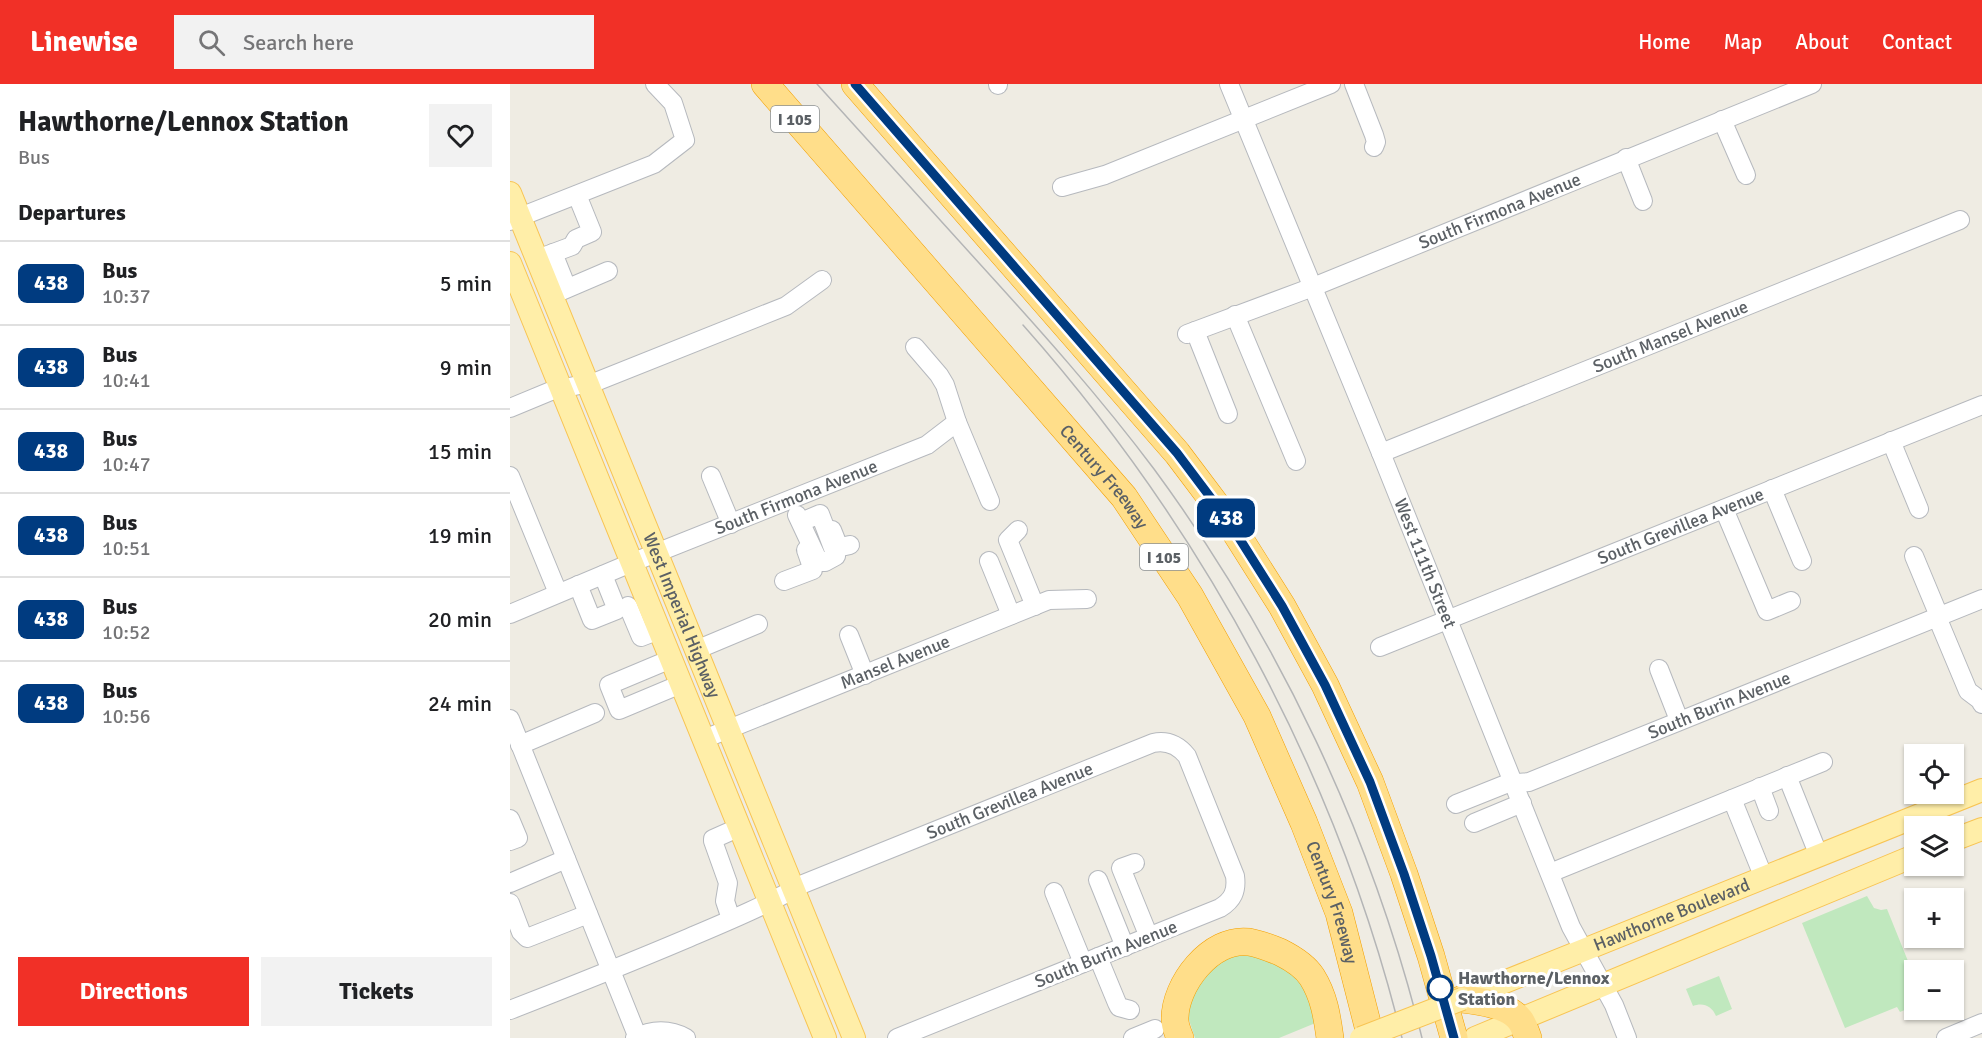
<!DOCTYPE html>
<html lang="en">
<head>
<meta charset="utf-8">
<style>
  :root { --surface:#fff; --page:#f2f2f2; --text:#202124; --muted:#757577; --line:#e0e0e0; --accent:#f13027 }
  body { margin:0; font-family:Signika,sans-serif; background:var(--page); color:var(--text); height:100vh; display:flex; flex-direction:column; font-size:22px; white-space:nowrap }
  * { box-sizing:border-box; margin:0 }
  p { font-size:20px; color:var(--muted) }
  .icon { flex:none; width:33px; height:33px; fill:none; stroke:currentColor; stroke-width:2; stroke-linecap:round; stroke-linejoin:round }
  .map { position:relative; flex:1; overflow:hidden }
  .sheet { display:flex; flex-direction:column; background:var(--surface); width:510px }
  .sheet>* { flex:none }
  .badge { padding:0 12px; border-radius:9px; font-size:21px; line-height:39px }
  .tools { position:absolute; left:1394px; top:660px; display:grid; gap:12px }
  .tools a { display:grid; place-items:center; width:60px; height:60px; border-radius:0px; background:var(--surface); box-shadow:0 2px 4px #0004; font-size:30px }
  .map>.badge { position:absolute; translate:-50% -50%; box-shadow:0 0 0 3px #fff }
  h2 { padding:0 18px; font-size:22px; line-height:54px }
  .round { display:grid; place-items:center; flex:none; width:63px; height:63px; border-radius:0px; background:var(--page) }
  .headline { display:flex; align-items:center; justify-content:space-between; height:102px; padding:0 18px }
  h1 { font-size:28px; font-weight:800; line-height:45px }
  .primary-button { display:flex; gap:12px; margin-top:auto; padding:12px 18px }
  .primary-button a { flex:1; height:69px; border-radius:0px; background:var(--accent); color:#fff; font-size:24px; font-weight:800; line-height:69px; text-align:center }
  .primary-button a+a { background:var(--page); color:var(--text) }
  ul { padding:0; list-style:none }
  li { display:flex; align-items:center; gap:18px; height:84px; padding:0 18px; border-top:2px solid var(--line) }
  li div { flex:1 }
  li b { display:block; font-size:22px }
  li em { font-style:normal }
  li .badge { min-width:66px; font-weight:700; text-align:center }
  header { display:flex; align-items:center; gap:36px; box-sizing:border-box; height:84px; padding:0 30px; background:var(--accent); color:#fff }
  header strong { font-size:28px }
  nav { display:flex; gap:33px; margin-inline-start:auto; font-size:21px }
  .search { width:420px; height:54px; background:var(--page); display:flex; align-items:center; gap:15px; box-sizing:border-box; padding:0 21px; border-radius:0px; color:var(--muted); font-size:22px }
  main { display:flex; flex:1; min-height:0 }
  .map>svg:first-child { display:block }
  .green { fill:#c0e8be }
  .lines { fill:none; stroke-linecap:round; stroke-linejoin:round }
  .minor-casing { stroke:#b6b9be; stroke-width:20 }
  .major-casing { stroke:#f8c453; stroke-width:24 }
  .highway-casing { stroke:#f29f00; stroke-width:28 }
  .minor { stroke:#fff; stroke-width:18 }
  .major { stroke:#ffeea8; stroke-width:22 }
  .highway { stroke:#ffde8a; stroke-width:27 }
  .tram { stroke:#b4b5b6; stroke-width:1.5 }
  .major-bridge-casing { stroke:#f8c453; stroke-width:24; stroke-linecap:butt }
  .major-bridge { stroke:#ffeea8; stroke-width:22 }
  .line-casing { stroke:#fff; stroke-width:14 }
  .line { stroke:#003b80; stroke-width:9 }
  .stop-dot { fill:#fff; stroke:#003b80; stroke-width:3 }
  .labels { text-anchor:middle; stroke-width:6; stroke-linejoin:round; paint-order:stroke }
  .shield { fill:#fff; stroke:#8c9093; stroke-width:1.5 }
  .shield-label { font-size:16px; font-weight:bold; fill:#5b6065 }
  .street-label { font-size:18px; fill:#5b6065; stroke:#fff }
  .stop-label { font-size:18px; font-weight:bold; fill:#5b6065; stroke:#fff; text-anchor:start }
</style>
</head>
<body>
<header>
<strong>Linewise</strong>
<div class="search"><svg class="icon" aria-label="search" viewBox="0 0 24 24"><circle cx="10" cy="10" r="6"/><path d="M15 15l6 6"/></svg>Search here</div>
<nav><a>Home</a><a>Map</a><a>About</a><a>Contact</a></nav>
</header>
<main>
<section class="sheet">
<div class="headline"><div><h1>Hawthorne/Lennox Station</h1><p>Bus</p></div><a class="round"><svg class="icon" aria-label="heart" viewBox="0 0 24 24"><path d="M12 20l-8-8c-3-5 5-10 8-4 3-6 11-1 8 4z"/></svg></a></div>
<h2>Departures</h2>
<ul>
<li><span class="badge" style="background:#003b80;color:#fff">438</span><div><b>Bus</b><p>10:37</p></div><em>5 min</em></li>
<li><span class="badge" style="background:#003b80;color:#fff">438</span><div><b>Bus</b><p>10:41</p></div><em>9 min</em></li>
<li><span class="badge" style="background:#003b80;color:#fff">438</span><div><b>Bus</b><p>10:47</p></div><em>15 min</em></li>
<li><span class="badge" style="background:#003b80;color:#fff">438</span><div><b>Bus</b><p>10:51</p></div><em>19 min</em></li>
<li><span class="badge" style="background:#003b80;color:#fff">438</span><div><b>Bus</b><p>10:52</p></div><em>20 min</em></li>
<li><span class="badge" style="background:#003b80;color:#fff">438</span><div><b>Bus</b><p>10:56</p></div><em>24 min</em></li>
</ul>
<div class="primary-button"><a>Directions</a><a>Tickets</a></div>
</section>
<div class="map">
<svg width="1472" height="954" viewBox="0 0 1472 954">
  <rect width="100%" height="100%" fill="#efece3"/>
  <path class="green" d="M1357,812L1364,824L1371,826L1377,825L1404,892V922L1390,928L1387,923L1335,944L1292,839Z
    M735,866L785,884L808,938L769,954H685L679,936L677,918L695,886Z
    M1209,892L1222,925L1206,932C1202,922 1193,918 1183,922L1176,905Z"/>
  <g class="lines">
    <defs>
      <g id="minor">
        <path d="M488,0V1"/>
        <path id="s1" d="M719,0L871,369L1061,843L1104,921L1117,954"/>
        <path d="M844,0L864,51L866,58L864,63"/>
        <path d="M1212,36L1236,91"/>
        <path d="M1116,74L1133,117"/>
        <path d="M552,103L595,91L821,0"/>
        <path d="M0,137L144,80L175,56L163,19L145,0"/>
        <path d="M43,169L57,204"/>
        <path d="M27,175L62,162L66,155L82,148L67,111"/>
        <path d="M42,211L98,187"/>
        <path d="M725,231L786,377"/>
        <path d="M685,247L718,330"/>
        <path id="s2" d="M677,250L803,203L1302,0"/>
        <path d="M405,263L429,291L435,301L447,338L480,417"/>
        <path d="M0,324L41,307L88,297L276,222L312,196"/>
        <path d="M1381,357L1409,425"/>
        <path id="s3" d="M871,369L1450,136"/>
        <path d="M0,392L48,509"/>
        <path d="M201,392L221,440"/>
        <path d="M1262,405L1292,477"/>
        <path d="M1214,425L1257,527L1281,517"/>
        <path d="M287,431L309,478H315L326,472L310,430L291,438"/>
        <path d="M322,446L328,461L331,463L340,461"/>
        <path d="M508,446L498,456L525,522"/>
        <path d="M1404,472L1429,532"/>
        <path d="M479,477L501,531"/>
        <path d="M274,497L303,486L296,466"/>
        <path d="M68,501L82,536L107,526L93,491"/>
        <path d="M118,522L131,553L149,546"/>
        <path id="s4" d="M0,530L121,479L417,361L447,338"/>
        <path d="M1427,533L1458,607L1470,616L1472,620"/>
        <path d="M339,551L355,591"/>
        <path id="s5" d="M870,563L1472,321"/>
        <path d="M186,566L248,540"/>
        <path d="M161,575L99,601L109,626L171,600"/>
        <path d="M1149,585L1169,636"/>
        <path d="M0,635L128,954"/>
        <path id="s6" d="M194,655L539,516L577,515"/>
        <path d="M10,661L85,629"/>
        <path d="M1277,692L1309,772"/>
        <path d="M1250,703L1259,727"/>
        <path d="M1222,715L1254,794"/>
        <path id="s7" d="M946,720L996,700L1019,698L1472,515"/>
        <path d="M0,735L8,754L0,757"/>
        <path d="M964,739L1012,719"/>
        <path d="M625,779L611,784L639,853"/>
        <path d="M1040,789L1313,678"/>
        <path d="M588,796L615,863"/>
        <path d="M0,799L56,775"/>
        <path d="M544,808L573,879"/>
        <path d="M0,819L11,848L17,854L78,830"/>
        <path d="M221,835L215,817L218,799L203,757V755L230,743"/>
        <path d="M588,873L607,919L609,923L620,926"/>
        <path id="s8" d="M0,926C59,903 117,880 176,855C216,838 255,822 293,800L643,659C657,656 668,661 677,672L725,792C727,807 723,816 710,824L387,954"/>
        <path d="M125,954C142,945 160,945 176,954"/>
        <path d="M623,954L645,945"/>
        <path d="M1436,954L1472,939"/>
      </g>
      <g id="major">
        <path id="s9" d="M0,109L344,954"/>
        <path d="M0,179L315,954"/>
        <path d="M1443,756L1472,745"/>
        <path id="s10" d="M952,915L1472,706"/>
        <path d="M965,954L1404,772"/>
      </g>
      <g id="highway">
        <path id="s11" d="M255,0L614,413L680,512L747,632L794,739L829,829L861,954"/>
        <path d="M345,0L667,369L719,438L772,522L815,601L860,698L894,790L921,872L944,954"/>
        <path d="M952,915C970,917 999,921 1010,936C1014,941 1016,949 1018,954"/>
        <path d="M670,954C668,949 665,942 665,936C664,901 701,853 739,858C750,860 760,864 770,868C782,874 795,882 802,893C814,912 817,932 820,954"/>
      </g>
    </defs>
    <use href="#minor" class="minor-casing"/>
    <use href="#major" class="major-casing"/>
    <use href="#highway" class="highway-casing"/>
    <use href="#minor" class="minor"/>
    <use href="#major" class="major"/>
    <use href="#highway" class="highway"/>
    <path class="tram" d="M307,0C361,60 415,120 469,179C530,246 590,313 644,385C769,555 861,749 912,954
      M513,241C693,444 827,690 892,954"/>
    <defs>
      <path id="major-bridge" d="M851,954L952,915"/>
    </defs>
    <use href="#major-bridge" class="major-bridge-casing"/>
    <use href="#major-bridge" class="major-bridge"/>
  </g>
  <g class="lines">
    <defs>
      <path id="line" d="M345,0L667,369L719,438L772,522L815,601L860,698L894,790L921,872L944,954"/>
    </defs>
    <use href="#line" class="line-casing"/>
    <use href="#line" class="line"/>
  </g>
  <circle class="stop-dot" cx="930" cy="904" r="12"/>
  <g class="labels">
    <g class="shield">
      <rect x="261" y="22" width="48" height="26" rx="4.5"/>
      <rect x="630" y="460" width="48" height="26" rx="4.5"/>
    </g>
    <g class="shield-label">
      <text x="285" y="41">I 105</text>
      <text x="654" y="479">I 105</text>
    </g>
    <g class="street-label">
      <text dy="6" stroke="none"><textPath href="#s2" startOffset="336">South Firmona Avenue</textPath></text>
      <text dy="6" stroke="none"><textPath href="#s3" startOffset="312">South Mansel Avenue</textPath></text>
      <text dy="6" stroke="none"><textPath href="#s11" startOffset="519">Century Freeway</textPath></text>
      <text dy="6" stroke="none"><textPath href="#s4" startOffset="309">South Firmona Avenue</textPath></text>
      <text dy="6" stroke="none"><textPath href="#s5" startOffset="324">South Grevillea Avenue</textPath></text>
      <text dy="6" stroke="none"><textPath href="#s1" startOffset="518">West 111th Street</textPath></text>
      <text dy="6" stroke="none"><textPath href="#s9" startOffset="456">West Imperial Highway</textPath></text>
      <text dy="6" stroke="none"><textPath href="#s6" startOffset="206">Mansel Avenue</textPath></text>
      <text dy="6" stroke="none"><textPath href="#s7" startOffset="282">South Burin Avenue</textPath></text>
      <text dy="6" stroke="none"><textPath href="#s8" startOffset="542">South Grevillea Avenue</textPath></text>
      <text dy="6" stroke="none"><textPath href="#s11" startOffset="1005">Century Freeway</textPath></text>
      <text dy="6" stroke="none"><textPath href="#s10" startOffset="226">Hawthorne Boulevard</textPath></text>
      <text transform="translate(596 870) rotate(-22)" y="6">South Burin Avenue</text>
    </g>
    <g class="stop-label">
      <text x="948" y="900">Hawthorne/Lennox<tspan x="948" dy="21">Station</tspan></text>
    </g>
  </g>
</svg>
<div class="tools">
<a><svg class="icon" aria-label="locate" viewBox="0 0 24 24"><circle cx="12" cy="12" r="6"/><path d="M12 2v4M12 18v4M2 12h4M18 12h4"/></svg></a>
<a><svg class="icon" aria-label="layers" viewBox="0 0 24 24"><path d="M12 4l9 5-9 5-9-5zM3 14l9 5 9-5"/></svg></a>
<a>+</a>
<a>−</a>
</div>
<b class="badge" style="left:716px;top:434px;background:#003b80;color:#fff">438</b>
</div>
</main>
</body>
</html>
